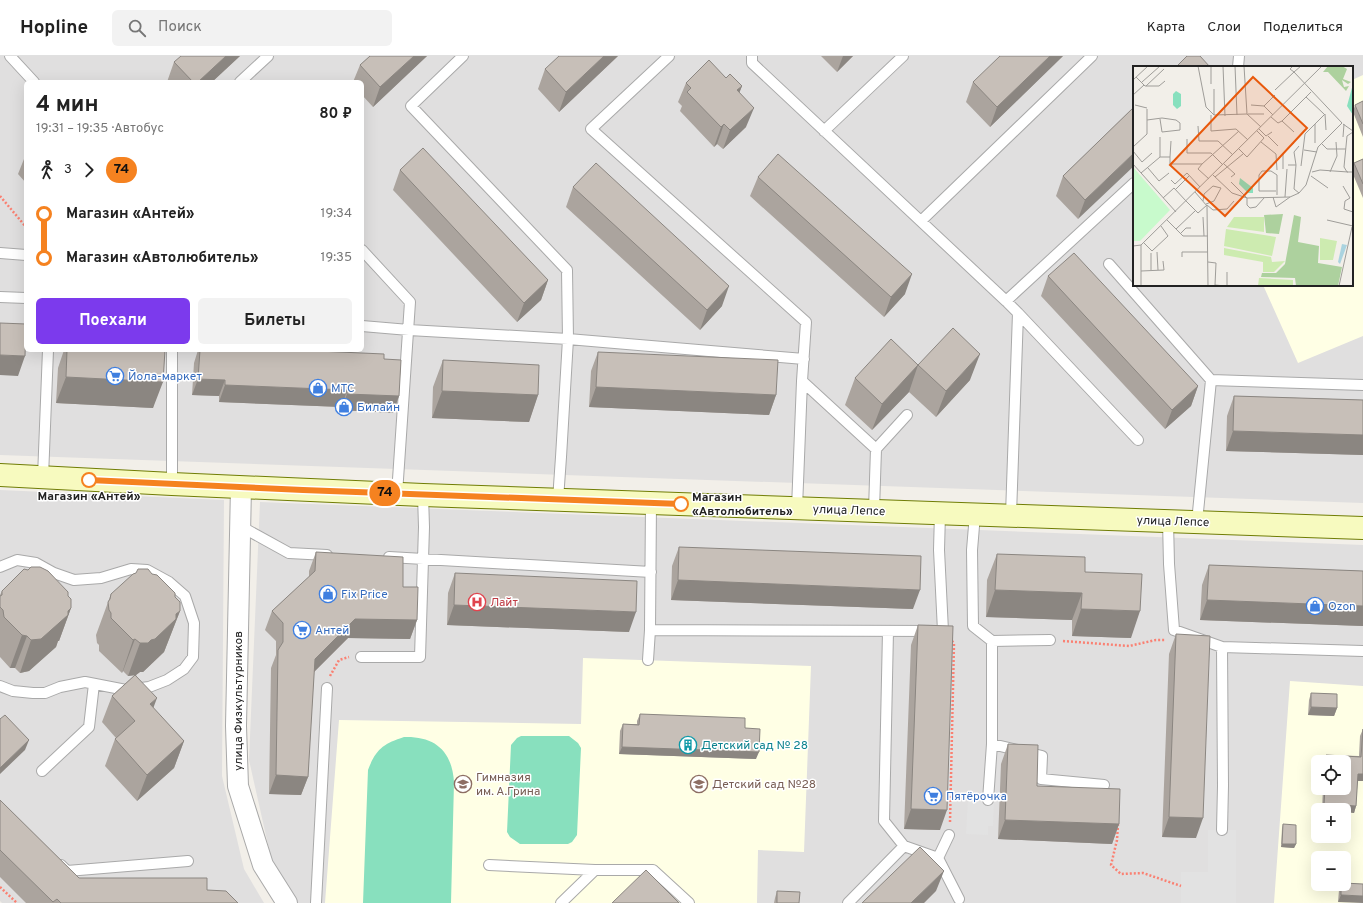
<!DOCTYPE html>
<html lang="ru">
<head>
<meta charset="utf-8">
<style>
  :root { --surface:#fff; --page:#f2f2f2; --text:#222; --muted:#767676; --line:#e0e0e0; --accent:#7c3aed }
  body { margin:0; font-family:Overpass,sans-serif; background:var(--page); color:var(--text); height:100vh; display:flex; flex-direction:column; font-size:15px; white-space:nowrap }
  * { box-sizing:border-box; margin:0 }
  p { font-size:13px; color:var(--muted) }
  .icon { flex:none; width:22px; height:22px; fill:none; stroke:currentColor; stroke-width:2; stroke-linecap:round; stroke-linejoin:round }
  .map { position:relative; flex:1; overflow:hidden }
  .side { position:absolute; left:24px; top:24px; width:340px; height:272px; display:flex; flex-direction:column; background:var(--surface); border-radius:6px; box-shadow:0 4px 16px #0002 }
  .side>* { flex:none }
  .badge { padding:0 8px; border-radius:13px; font-size:14px; line-height:26px }
  .fabs { position:absolute; left:1311px; top:699px; display:grid; gap:8px }
  .fabs a { display:grid; place-items:center; width:40px; height:40px; border-radius:6px; background:var(--surface); box-shadow:0 4px 16px #0002; font-size:20px }
  .map>.badge { position:absolute; translate:-50% -50%; box-shadow:0 0 0 2px #fff }
  .legs { display:flex; align-items:center; gap:6px; height:44px; padding:0 12px; font-size:13px }
  .legs p { margin-inline-start:auto }
  .head { display:flex; align-items:center; justify-content:space-between; height:68px; padding:0 12px }
  h1 { font-size:22px; font-weight:700; line-height:30px }
  .cta { display:flex; gap:8px; margin-top:auto; padding:8px 12px }
  .cta a { flex:1; height:46px; border-radius:6px; background:var(--accent); color:#fff; font-size:16px; font-weight:700; line-height:46px; text-align:center }
  .cta a+a { background:var(--page); color:var(--text) }
  ul { padding:0 12px; list-style:none }
  li { display:flex; align-items:center; gap:14px; height:44px; font-size:15px }
  li i { display:grid; place-items:center; width:6px; height:100%; margin:0 5px; background:currentColor }
  li i::after { content:''; width:10px; height:10px; margin:-5px; border:3px solid; border-radius:50%; background:var(--surface) }
  li p { margin-inline-start:auto }
  li:first-child i { background:linear-gradient(#0000 50%,currentColor 0) }
  li:last-child i { background:linear-gradient(currentColor 50%,#0000 0) }
  header { display:flex; align-items:center; gap:24px; box-sizing:border-box; height:56px; padding:0 20px; background:var(--surface); border-bottom:1px solid var(--line) }
  header strong { font-size:19px }
  nav { display:flex; gap:22px; margin-inline-start:auto; font-size:14px }
  .search { width:280px; height:36px; background:var(--page); display:flex; align-items:center; gap:10px; box-sizing:border-box; padding:0 14px; border-radius:6px; color:var(--muted); font-size:15px }
  .map>svg:first-child { display:block }
  .residential { fill:#e0dfdf; fill-rule:evenodd }
  .education { fill:#ffffe5; fill-rule:evenodd }
  .pitch { fill:#88e0be }
  .parking { fill:#e2e2e2 }
  .lines { fill:none; stroke-linecap:round; stroke-linejoin:round }
  .lane-casing { stroke:#a9a9a9; stroke-width:12 }
  .street-casing { stroke:#a9a9a9; stroke-width:22 }
  .secondary-casing { stroke:#707d05; stroke-width:24 }
  .path { stroke:#fa8072; stroke-width:2.5; stroke-dasharray:2 2; stroke-linecap:butt }
  .lane { stroke:#fff; stroke-width:10 }
  .street { stroke:#fff; stroke-width:20 }
  .secondary { stroke:#f7fabf; stroke-width:22 }
  .wall { fill:#aba49e }
  .shaded-wall { fill:#8b8681 }
  .building { fill:#c7bfb8; stroke:#8b8681 }
  .line-1-casing { stroke:#fff; stroke-width:9 }
  .line-1 { stroke:#f58220; stroke-width:6 }
  .stop-1-dot { fill:#fff; stroke:#f58220; stroke-width:2 }
  .labels { text-anchor:middle; stroke-width:3; stroke-linejoin:round; paint-order:stroke }
  .shop-label { font-size:12px; fill:#366cbe; stroke:#fff; text-anchor:start }
  .stop-label { font-size:12px; font-weight:bold; fill:#222; stroke:#fff }
  .street-label { font-size:12px; fill:#222; stroke:#fff }
  .health-label { font-size:12px; fill:#be3a42; stroke:#fff; text-anchor:start }
  .culture-label { font-size:12px; fill:#0d838f; stroke:#fff; text-anchor:start }
  .education-label { font-size:12px; fill:#785e54; stroke:#fff; text-anchor:start }
  .inset-road { fill:none; stroke:#9f9d99; stroke-width:1 }
  .view { fill:#e8590c; fill-opacity:0.15; stroke:#e8590c; stroke-width:2 }
  .inset-edge { fill:none; stroke:#222; stroke-width:2 }
</style>
</head>
<body>
<header>
<strong>Hopline</strong>
<div class="search"><svg class="icon" aria-label="search" viewBox="0 0 24 24"><circle cx="10" cy="10" r="6"/><path d="M15 15l6 6"/></svg>Поиск</div>
<nav><a>Карта</a><a>Слои</a><a>Поделиться</a></nav>
</header>
<div class="map">
<svg width="1363" height="847" viewBox="0 0 1363 847">
  <rect width="100%" height="100%" fill="#f2efe9"/>
  <path class="residential" d="M0,0H1363V447L0,399ZM1134,11H1352V229H1134ZM26,26H362V294H26Z
    M0,434L224,444L222,720L244,813L264,847H2L0,845Z
    M260,446L1363,489V847H298L271,802L249,704ZM1318,706H1344V732H1318ZM1318,754H1344V780H1318ZM1318,802H1344V828H1318Z"/>
  <path class="education" d="M1363,19V280L1298,307L1263,229H1352V24Z
    M583,602L811,610L804,796L758,794L757,847H325L339,664L581,668Z
    M1290,625L1363,630V847H1274ZM1318,706H1344V732H1318ZM1318,754H1344V780H1318ZM1318,802H1344V828H1318Z"/>
  <path class="pitch" d="M521,680H569L578,687L581,692L577,779L572,786L568,788H520L510,781L507,776L511,689L517,682Z
    M404,681C434,680 452,694 454,726L451,847H363L368,714C376,693 383,688 404,681Z"/>
  <path class="parking" d="M968,743L994,744L993,770H988V779L966,778Z
    M1208,774H1236V847H1181V816H1208Z"/>
  <g class="lines">
    <defs>
      <path id="lane" d="M10,0L34,26
        M463,0L411,50L567,214L568,283L561,401L558,444
        M669,0L591,73L806,266L802,325L797,452
        M752,0V7L1006,245L1134,127
        M1238,11L1239,0
        M240,26L268,0
        M824,75L903,0
        M921,165L1092,0
        M362,194L410,246L397,438
        M0,197L26,199
        M1109,208L1211,324L1363,329
        M0,241L26,242
        M1006,245L1018,257L1011,459
        M1018,257L1138,384
        M362,270L409,274L568,283L804,303
        M802,325L876,393
        M43,421L48,294
        M172,428V294
        M651,447L650,574L943,575L939,494L940,457
        M874,454L876,393L907,359
        M975,458L972,494L973,570L992,585L1050,584
        M1168,465L1169,508L1174,574L1222,591L1363,595
        M1197,466L1211,324
        M240,470L289,497L327,499
        M389,501L651,516
        M0,511L17,504L36,507L54,517L74,524L101,522L131,513L147,514L169,526L185,540L194,567L193,601L184,613L167,624L149,631L126,634L85,626L60,631L45,637H33L13,635L0,630
        M1222,591L1223,730L1222,774
        M361,601H420L424,471L423,439
        M648,604L650,574
        M992,688L1042,700L1041,723L1104,729
        M42,715L89,671L94,628
        M988,744L992,688V585
        M904,790L938,802L959,843
        M938,802L949,779
        M61,809L67,815L188,805
        M489,809L595,814
        M316,847L327,632
        M561,847L595,814H653L689,847
        M848,847L904,790L884,765L888,575"/>
      <path id="street" d="M241,431L236,670L238,730L263,809L287,847"/>
      <path id="secondary" d="M0,419L172,428L423,439L1363,472"/>
    </defs>
    <use href="#lane" class="lane-casing"/>
    <use href="#street" class="street-casing"/>
    <use href="#secondary" class="secondary-casing"/>
    <path class="path" d="M0,140L26,171
      M1063,585L1129,590L1156,584H1165
      M330,620L339,604L349,601
      M950,766L954,587L951,584
      M1118,768L1117,784L1111,809L1121,818L1143,817L1181,830
      M0,831L17,847"/>
    <use href="#lane" class="lane"/>
    <use href="#street" class="street"/>
    <use href="#secondary" class="secondary"/>
  </g>
  <path class="wall" d="M240,0L212,26H167L174,6Z
    M370,0H427L373,51L362,39V26H353L360,9Z
    M618,0L559,56L538,33L545,13Z
    M821,0H853L837,16Z
    M1063,0L990,71L966,46L973,26Z
    M726,22L742,30L739,37L746,71L723,93L717,88L714,91L680,55L682,50L678,46L686,27Z
    M1363,45V81L1353,56L1355,49Z
    M1134,51L1078,163L1056,140L1063,120Z
    M26,98V127L18,118Z
    M1363,103V142L1352,116V113L1354,107Z
    M400,114L548,224L541,244L517,266L393,134Z
    M758,121L905,238L884,261L750,140Z
    M573,131L722,250L700,274L566,151Z
    M1048,220L1198,330L1191,350L1165,373L1041,240Z
    M64,294H165L153,352L56,347L58,312Z
    M198,294H295L384,303L399,340L393,357L341,354L342,351L219,346V340L192,339L194,307Z
    M598,296L776,339L769,359L589,351L591,315Z
    M443,304L538,339L529,366L432,362L433,331Z
    M918,309L970,324L936,361L909,336L872,374L845,349L855,322Z
    M1234,340L1363,344V399L1226,395L1227,360Z
    M679,491L913,553L671,544L672,510Z
    M316,496L403,531L417,564L410,583L348,582L314,616L308,721L301,739L269,738L271,612L276,599V585L265,574L272,555L309,521V515Z
    M997,498L1085,516L1131,582L1072,580V564L986,561L987,524Z
    M1209,509L1363,515V570L1200,564L1202,529Z
    M28,514L68,540L71,552L59,585H58L56,591L29,615L20,617L15,612H10L0,601V539L2,535Z
    M455,517L629,576L447,569L448,537Z
    M152,518L180,555L164,596L143,616H140L136,619L153,652L184,685L174,712L137,745L105,710L115,683L116,682L102,666L112,640L135,619L128,620L123,615L122,617L99,595V589L97,587L96,579L111,538Z
    M918,569L940,774L904,773L911,589Z
    M1176,578L1196,782L1162,781L1169,598Z
    M1311,637L1337,652L1334,660L1308,659L1309,644Z
    M640,658L745,672L756,703L619,698L620,675L623,668H637V665Z
    M1363,673V725H1357L1356,750L1354,757L1344,754H1322L1323,732H1344V706H1324L1326,699L1359,700L1360,680Z
    M1008,688L1037,730L1119,768L1112,788L998,783L1001,708Z
    M0,744L79,822L207,834L238,847H26L0,821Z
    M1283,768L1296,788L1294,792L1281,791L1282,772Z
    M1341,828H1363L1338,846L1339,834Z
    M777,835L799,847H774L775,842Z"/>
  <path class="shaded-wall" d="M226,0H240L212,26H198Z
    M414,0H427L373,51L380,31Z
    M604,0H618L559,56L566,36Z
    M843,0H853L837,16Z
    M1050,0H1063L990,71L997,51Z
    M742,30L734,50L737,34Z
    M754,52L746,71L723,93L730,74Z
    M724,68L717,88L714,91L721,71Z
    M1134,97V110L1078,163L1085,144Z
    M912,218L905,238L884,261L891,241Z
    M548,224L541,244L517,266L524,247Z
    M729,230L722,250L700,274L707,254Z
    M980,298L970,324L936,361L946,335Z
    M0,299L25,300L18,320L0,319Z
    M918,309L909,336L872,374L882,348Z
    M66,321L163,326L153,352L56,347Z
    M198,323L225,324L219,340L192,339Z
    M225,329L347,334L342,351L219,346Z
    M1198,330L1191,350L1165,373L1172,354Z
    M596,331L776,339L769,359L589,351Z
    M442,335L538,339L529,366L432,362Z
    M347,338L399,340L393,357L341,354Z
    M1233,375L1363,379V399L1226,395Z
    M678,524L920,534L913,553L671,544Z
    M995,534L1082,537L1072,564L986,561Z
    M1207,544L1363,550V570L1200,564Z
    M454,549L636,556L629,576L447,569Z
    M71,552L59,585H58L56,591L29,615L20,617L31,584Z
    M1081,553L1140,555L1131,582L1072,580Z
    M180,555L164,596L143,616H140L136,619L128,620L140,587Z
    M355,563L417,564L410,583L348,582L308,622L315,603Z
    M22,579L27,580L15,612H10Z
    M135,583L123,615L122,617L133,584Z
    M157,642L147,669L150,648Z
    M1311,651L1337,652L1334,660L1308,659Z
    M29,684L25,694L0,718V712Z
    M184,685L174,712L137,745L147,719Z
    M622,691L759,696L756,703L619,698Z
    M1358,718H1363V725H1355Z
    M276,719L308,721L301,739L269,738Z
    M1324,748L1356,750L1354,757L1344,756V754H1322Z
    M911,753L947,754L940,774L904,773Z
    M1169,761L1203,762L1196,782L1162,781Z
    M1005,764L1119,768L1112,788L998,783Z
    M1282,788H1296L1294,792L1281,791Z
    M944,815L936,835L924,847H911Z
    M1341,839L1363,840V847L1338,846Z"/>
  <path class="building" d="M181,0H226L198,26H193L174,6Z
    M370,0H414L380,31L360,9Z
    M559,0H604L566,36L545,13Z
    M1000,0H1050L997,51L973,26Z
    M1187,0H1200L1210,11H1176Z
    M709,4L726,22L730,18L742,30L737,34L754,52L730,74L724,68L721,71L687,36L691,32L686,27Z
    M1363,45V68L1355,49Z
    M1134,51V97L1085,144L1063,120Z
    M423,92L548,224L524,247L400,114Z
    M778,98L912,218L891,241L758,121Z
    M1363,103V128L1354,107Z
    M596,107L729,230L707,254L573,131Z
    M1074,197L1198,330L1172,354L1048,220Z
    M0,267L26,268L25,300L0,299Z
    M953,272L980,298L946,335L918,309Z
    M891,283L918,309L882,348L855,322Z
    M67,294H165L163,326L66,321Z
    M200,294H295L384,298V303L401,304L399,340L347,338V334L225,329V324L198,323Z
    M598,296L778,304L776,339L596,331Z
    M443,304L539,309L538,339L442,335Z
    M1234,340L1363,344V379L1233,375Z
    M679,491L921,500L920,534L678,524Z
    M316,496L403,501V531H418L417,564L355,563L315,603L308,721L276,719L278,594L283,586V567L272,555L315,515Z
    M997,498L1085,501V516L1142,518L1140,555L1081,553L1082,537L995,534Z
    M1209,509L1363,515V550L1207,544Z
    M31,511H40L48,515L68,536V540L71,543V552L68,555V559L41,583L31,584L27,580L22,579L4,561L3,554L0,551V540L2,539V535L24,513L28,514Z
    M138,513H148L152,518L157,519L175,537V541L180,546V555L176,558V563L155,583L151,584L148,587H140L135,583L133,584L111,562V557L109,554L108,546L110,543L111,538L133,518L136,517Z
    M455,517L637,525L636,556L454,549Z
    M918,569L953,570L947,754L911,753Z
    M1176,578L1210,580L1203,762L1169,761Z
    M135,619L157,642L150,648L184,685L147,719L115,683L135,665L112,640Z
    M1311,637L1337,638V652L1311,651Z
    M640,658L745,662V672L760,673L759,696L622,691L623,668L639,669Z
    M5,659L29,684L0,712V663Z
    M1363,673V718H1358L1356,750L1324,748L1325,732H1344V706H1326V699L1361,701Z
    M1008,688L1038,689L1037,730L1120,733L1119,768L1005,764Z
    M0,744L79,822H207V834L226,835L238,847H61L57,843L53,846L0,794Z
    M1283,768L1296,769V788H1282Z
    M920,791L944,815L911,847H862Z
    M646,814L679,847H612Z
    M1344,827L1363,828V840L1341,839V828H1344Z
    M777,835L800,836L799,847H777Z"/>
  <g class="lines">
    <defs>
      <path id="line-1" d="M89,424L303,434L681,448"/>
    </defs>
    <use href="#line-1" class="line-1-casing"/>
    <use href="#line-1" class="line-1"/>
  </g>
  <defs>
    <symbol id="supermarket-ring" viewBox="-11 -11 22 22"><circle r="9.5" fill="#fff" stroke="#3f7fe0" stroke-width="1.5"/><path d="M-6-5.5h2.5l.6 2H6L4.5 2H-2.5L-4.4-4H-6ZM-1.5 3.2a1.3 1.3 0 1 0 .1 0ZM3 3.2a1.3 1.3 0 1 0 .1 0Z" fill="#3f7fe0"/></symbol>
    <symbol id="shop-ring" viewBox="-11 -11 22 22"><circle r="9.5" fill="#fff" stroke="#3f7fe0" stroke-width="1.5"/><path d="M-5-2.5h2.3a2.7 3.5 0 0 1 5.4 0H5L5.5 6h-11ZM-1.5-2.5h3a1.5 2.3 0 0 0-3 0Z" fill="#3f7fe0"/></symbol>
    <symbol id="hospital-ring" viewBox="-11 -11 22 22"><circle r="9.5" fill="#fff" stroke="#e0444e" stroke-width="1.5"/><path d="M-5-5h3v3.5h4V-5h3V5h-3V1.5h-4V5h-3Z" fill="#e0444e"/></symbol>
    <symbol id="building-ring" viewBox="-11 -11 22 22"><circle r="9.5" fill="#fff" stroke="#0f9aa8" stroke-width="1.5"/><path d="M-4-6H4V6H1V3H-1V6H-4ZM-2.5-4.3h1.7v1.8h-1.7ZM.8-4.3h1.7v1.8H.8ZM-2.5-1h1.7V.8h-1.7ZM.8-1h1.7V.8H.8Z" fill="#0f9aa8"/></symbol>
    <symbol id="school-ring" viewBox="-11 -11 22 22"><circle r="9.5" fill="#fff" stroke="#8d6e63" stroke-width="1.5"/><path d="M0-5L7-2L0 1L-7-2ZM-4 1L0 2.5L4 1V4Q0 6-4 4Z" fill="#8d6e63"/></symbol>
  </defs>
  <g fill-rule="evenodd">
    <use href="#supermarket-ring" x="105" y="310" width="20" height="20"/>
    <use href="#shop-ring" x="308" y="322" width="20" height="20"/>
    <use href="#shop-ring" x="334" y="341" width="20" height="20"/>
    <use href="#shop-ring" x="318" y="528" width="20" height="20"/>
    <use href="#hospital-ring" x="467" y="536" width="20" height="20"/>
    <use href="#shop-ring" x="1305" y="540" width="20" height="20"/>
    <use href="#supermarket-ring" x="292" y="564" width="20" height="20"/>
    <use href="#building-ring" x="678" y="679" width="20" height="20"/>
    <use href="#school-ring" x="453" y="718" width="20" height="20"/>
    <use href="#school-ring" x="689" y="718" width="20" height="20"/>
    <use href="#supermarket-ring" x="923" y="730" width="20" height="20"/>
  </g>
  <g class="stop-1-dot">
    <circle cx="89" cy="424" r="7"/>
    <circle cx="681" cy="448" r="7"/>
  </g>
  <g class="labels">
    <g class="shop-label">
      <text x="128" y="324">Йола-маркет</text>
      <text x="331" y="336">МТС</text>
      <text x="357" y="355">Билайн</text>
      <text x="341" y="542">Fix Price</text>
      <text x="1328" y="554">Ozon</text>
      <text x="315" y="578">Антей</text>
      <text x="946" y="744">Пятёрочка</text>
    </g>
    <g class="stop-label">
      <text x="89" y="444">Магазин «Антей»</text>
      <text x="692" y="445" text-anchor="start">Магазин<tspan x="692" dy="14">«Автолюбитель»</tspan></text>
    </g>
    <g class="street-label">
      <text transform="translate(849 454) rotate(2)" y="4">улица Лепсе</text>
      <text transform="translate(1173 465) rotate(2)" y="4">улица Лепсе</text>
      <text transform="translate(238 645) rotate(-90)" y="4">улица Физкультурников</text>
    </g>
    <g class="health-label">
      <text x="490" y="550">Лайт</text>
    </g>
    <g class="culture-label">
      <text x="701" y="693">Детский сад № 28</text>
    </g>
    <g class="education-label">
      <text x="476" y="725">Гимназия<tspan x="476" dy="14">им. А.Грина</tspan></text>
      <text x="712" y="732">Детский сад №28</text>
    </g>
  </g>
  <g transform="translate(1133 10)">
    <rect width="220" height="220" fill="#f2efe9"/>
    <path d="M101,151H131V166L94,161ZM93,163L143,171L139,190L91,180ZM187,172L204,175L200,194H187ZM91,182L138,191L139,196L152,195L141,206H130V196L91,189ZM126,212L160,214V220H125Z" fill="#cdebb0"/>
    <path d="M195,0H209L214,3L210,13L218,16L215,18L209,14L211,21L216,20L213,25L195,6H190ZM150,148L146,168L133,167L131,149ZM161,149L168,151L165,176L186,180L185,197L209,201L205,220H163L162,212L128,211L129,207H143L152,198Z" fill="#add19e"/>
    <path d="M0,101L37,144L7,175H0Z" fill="#c8facc"/>
    <path d="M220,18V49L214,40ZM43,25L48,28V40L44,43L40,39V28ZM107,112L120,122V127H115L106,118Z" fill="#88e0be"/>
    <path d="M209,178L214,179L207,198L205,196Z" fill="#aad3df"/>
    <path class="inset-road" d="M65,0L73,41L81,49V23M78,0V18M90,0L92,50M102,0L104,49M3,11L12,20H26L32,15M0,14L15,0M9,16L27,0M13,20L31,3M142,24L161,6L157,3L160,0M0,29L11,19M173,31L191,48M0,37V69M2,39L14,42M118,39L131,40L142,29M131,40L140,49M114,48L128,61M115,48H131M78,49V65L103,63L115,74M81,49L114,48L111,0M138,51L145,57L149,55L178,26M14,54L29,52L43,54L47,57V64L29,66L27,53M149,55L161,66M210,58L220,65M65,60L66,75H85L100,89M126,63L133,70L139,66M220,66L214,70L211,101L214,106H220M135,70L145,80M210,71L211,58M54,73V87H78L90,99M128,76L143,88L144,104M182,77V58L192,48L193,64M189,78L194,83H213M0,81L14,68V43M106,83L114,91L131,72L124,65M171,84L184,86M0,85L9,96L19,87M27,91H37L38,75M37,91V98H69L106,65M0,98L43,146M69,98L65,103L76,113M91,98L102,108L98,111M155,99H163L161,123L166,127M163,99L161,86L166,80M168,100L172,68L182,58M15,102L26,115L36,107M150,103V87L161,77M179,106L187,104L215,106M197,106L204,90L203,76M8,107L27,91V71M80,109L99,127L114,132L157,131L166,127L173,119L185,81L209,57L161,6L168,0M178,110L195,122M82,111L110,88M38,114L42,118L54,107L67,121M98,116L114,132V139L117,142L123,141L131,132M210,120L217,132L212,135L211,143L220,146M42,124L56,110M143,125H126V109L129,105H138L144,109V129M62,126L74,140L75,220M140,131L143,141L157,131M152,131L154,103M30,132L41,122L53,135M53,135L65,147L74,139M70,135L71,128L80,120L88,122L81,135L73,138M74,139L80,144L94,143L101,135M70,151L71,170M34,154L50,170H75M194,154L220,160M43,163L62,145M47,168L53,162H58M11,177L19,185L35,170L28,160M8,179L189,0M0,180L8,179V220M24,186L25,204M18,187V204M49,191V186H75M75,196L83,197L82,219L92,220M8,205L31,204L30,195M94,206V220M206,220L219,161"/>
    <path class="view" d="M120,11L174,62L92,150L37,99Z"/>
    <rect width="220" height="220" class="inset-edge"/>
  </g>
</svg>
<div class="fabs">
<a><svg class="icon" aria-label="locate" viewBox="0 0 24 24"><circle cx="12" cy="12" r="6"/><path d="M12 2v4M12 18v4M2 12h4M18 12h4"/></svg></a>
<a>+</a>
<a>−</a>
</div>
<b class="badge" style="left:385px;top:437px;background:#f58220;color:#111">74</b>
<section class="side">
<div class="head"><div><h1>4 мин</h1><p>19:31 – 19:35 · Автобус</p></div><b>80 ₽</b></div>
<div class="legs"><svg class="icon" aria-label="walk" viewBox="0 0 24 24"><circle cx="13" cy="4" r="2"/><path d="M13 8l-2 6 4 7M11 14l-3 7M7 12l3-4h3l4 4"/></svg>3<svg class="icon" aria-label="forward" viewBox="0 0 24 24"><path d="M9 5l7 7-7 7"/></svg><b class="badge" style="background:#f58220;color:#111">74</b></div>
<ul>
<li><i style="color:#f58220"></i><b>Магазин «Антей»</b><p>19:34</p></li>
<li><i style="color:#f58220"></i><b>Магазин «Автолюбитель»</b><p>19:35</p></li>
</ul>
<div class="cta"><a>Поехали</a><a>Билеты</a></div>
</section>
</div>
</body>
</html>
